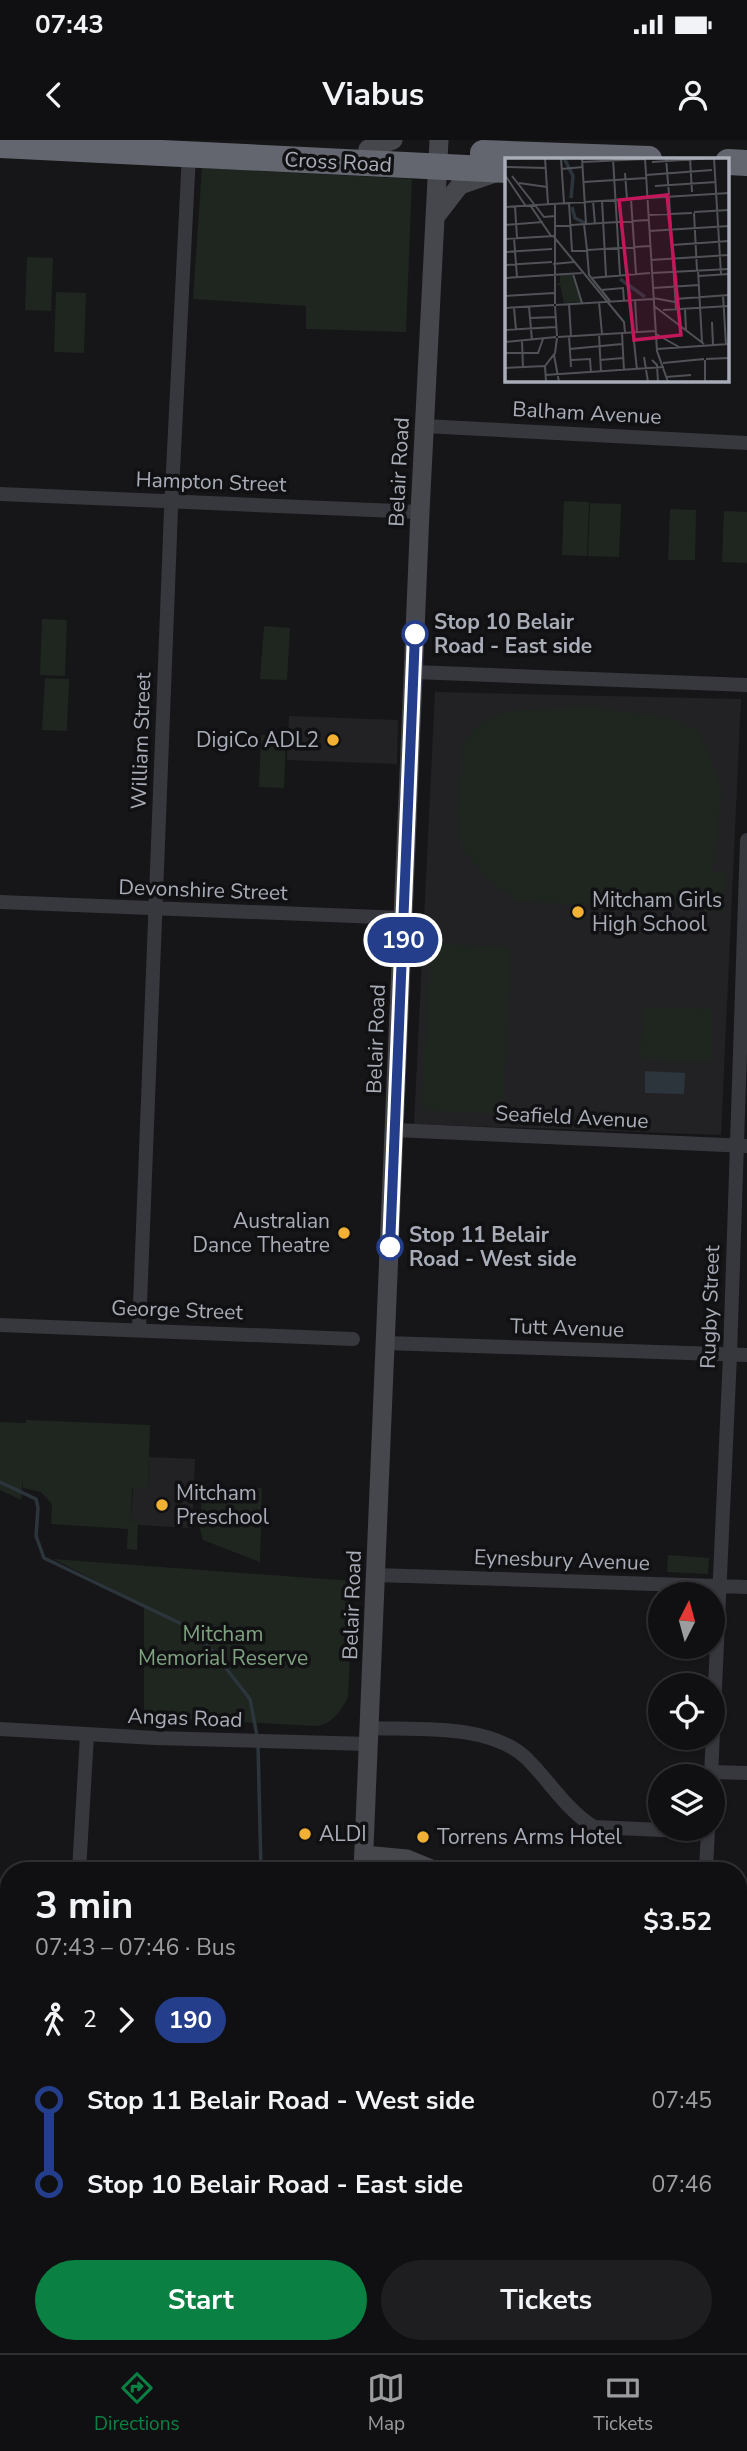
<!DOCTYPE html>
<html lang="en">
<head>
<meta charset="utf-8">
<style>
  :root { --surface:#101012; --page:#1e1e20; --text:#f1f3f6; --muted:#9c9d9f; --line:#303032; --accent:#0b8043 }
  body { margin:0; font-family:"Nunito Sans",sans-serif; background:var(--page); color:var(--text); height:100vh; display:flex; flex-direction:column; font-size:26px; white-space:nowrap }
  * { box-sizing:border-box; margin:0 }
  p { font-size:23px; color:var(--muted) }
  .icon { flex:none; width:38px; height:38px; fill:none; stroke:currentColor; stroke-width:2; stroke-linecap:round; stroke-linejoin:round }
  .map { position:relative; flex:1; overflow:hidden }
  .sheet { position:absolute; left:0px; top:1722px; width:747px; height:492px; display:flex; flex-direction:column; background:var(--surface); border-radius:28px 28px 0 0; box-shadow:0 2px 5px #0004,0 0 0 2px var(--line) }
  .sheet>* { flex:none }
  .badge { padding:0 14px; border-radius:23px; font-size:24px; line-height:46px }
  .needle { width:46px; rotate:6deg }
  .tools { position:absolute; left:648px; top:1442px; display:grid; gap:14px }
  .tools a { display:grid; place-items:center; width:77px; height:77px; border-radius:50%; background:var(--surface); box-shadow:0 2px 5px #0004,0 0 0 2px var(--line); font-size:35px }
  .map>.badge { position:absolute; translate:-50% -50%; box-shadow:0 0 0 4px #fff }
  .legs { display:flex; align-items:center; gap:10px; height:77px; padding:0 35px; font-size:23px }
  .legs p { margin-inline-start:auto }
  .overview { display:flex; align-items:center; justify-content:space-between; height:119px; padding:0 35px }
  h1 { font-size:38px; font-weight:700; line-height:52px }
  .primary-button { display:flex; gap:14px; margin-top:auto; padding:14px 35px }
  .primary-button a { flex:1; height:80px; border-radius:42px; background:var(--accent); color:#fff; font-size:28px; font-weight:700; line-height:80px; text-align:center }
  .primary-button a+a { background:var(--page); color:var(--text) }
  ul { padding:0 35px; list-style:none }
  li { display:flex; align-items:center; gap:24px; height:84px; font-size:26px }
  li i { display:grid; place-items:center; width:10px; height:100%; margin:0 9px; background:currentColor }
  li i::after { content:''; width:18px; height:18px; margin:-9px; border:5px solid; border-radius:50%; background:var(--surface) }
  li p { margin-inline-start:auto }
  li:first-child i { background:linear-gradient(#0000 50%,currentColor 0) }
  li:last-child i { background:linear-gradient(currentColor 50%,#0000 0) }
  .status { display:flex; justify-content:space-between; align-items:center; height:49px; padding:0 35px; background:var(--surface); direction:ltr }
  .status svg { height:19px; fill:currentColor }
  header { display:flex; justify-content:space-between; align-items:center; height:91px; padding:0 35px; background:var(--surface); font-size:32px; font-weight:700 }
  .menu { display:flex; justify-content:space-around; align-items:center; height:98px; border-top:2px solid var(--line); background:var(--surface); font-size:19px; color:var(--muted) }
  .menu a { display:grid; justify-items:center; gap:4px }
  .menu .current { color:var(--accent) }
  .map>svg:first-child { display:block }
  .built { fill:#222225 }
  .green { fill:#1e261f }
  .water { fill:#2c353c }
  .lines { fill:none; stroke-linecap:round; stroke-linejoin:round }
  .stream { stroke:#2c353c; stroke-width:3.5 }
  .street { stroke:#37383d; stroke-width:14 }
  .secondary { stroke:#45474d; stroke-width:19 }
  .highway { stroke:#63666e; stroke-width:26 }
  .rail-casing { stroke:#4a4c52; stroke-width:6 }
  .rail { stroke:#111113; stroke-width:3.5; stroke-dasharray:10; stroke-linecap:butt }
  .line-1-casing { stroke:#fff; stroke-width:16 }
  .line-1 { stroke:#243e8c; stroke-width:10 }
  .stop-1-dot { fill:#fff; stroke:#243e8c; stroke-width:3.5 }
  .poi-dot { fill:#f2b134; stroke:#111113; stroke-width:2.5 }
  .labels { text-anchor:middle; stroke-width:7; stroke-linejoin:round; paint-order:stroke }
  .street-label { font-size:21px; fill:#a8adb8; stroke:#111113 }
  .stop-label { font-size:21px; font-weight:bold; fill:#a8adb8; stroke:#111113; text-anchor:start }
  .poi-label { font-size:21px; fill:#a8adb8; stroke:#111113; text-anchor:start }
  .park-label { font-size:21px; fill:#7fa381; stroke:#111113 }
  .inset-river { fill:none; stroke:#2c353c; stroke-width:3.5 }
  .inset-road { fill:none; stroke:#505258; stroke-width:2 }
  .view { fill:#c2185b; fill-opacity:0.15; stroke:#c2185b; stroke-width:3.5 }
  .inset-edge { fill:none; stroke:#a8adb8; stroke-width:3.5 }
</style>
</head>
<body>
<div class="status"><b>07:43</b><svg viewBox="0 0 49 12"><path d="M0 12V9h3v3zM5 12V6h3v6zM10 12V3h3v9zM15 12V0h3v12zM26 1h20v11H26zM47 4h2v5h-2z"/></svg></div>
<header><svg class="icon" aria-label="back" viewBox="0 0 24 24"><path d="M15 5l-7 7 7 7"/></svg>Viabus<svg class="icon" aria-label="person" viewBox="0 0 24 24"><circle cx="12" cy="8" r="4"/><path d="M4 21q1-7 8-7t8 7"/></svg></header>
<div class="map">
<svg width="747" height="2213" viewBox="0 0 747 2213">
  <rect width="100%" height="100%" fill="#161618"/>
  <path class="built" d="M435,552L741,559L721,995L414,984Z
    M289,576L398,580L397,624L287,620Z
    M149,1317L195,1319L192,1388L138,1385L137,1382L131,1381L133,1348H148Z"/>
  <path class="green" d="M202,28L412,39L406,192L306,189V166L193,159Z
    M27,117L53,118L51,171L25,170Z
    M56,152L86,153L84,213L54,212Z
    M564,361L589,362L587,416L562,415Z
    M590,363L621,364L619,417L588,416Z
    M670,369L696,370L695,420H668Z
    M724,371L747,372V423L722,422Z
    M42,479L67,480L65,536L40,535Z
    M264,486L290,488L287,540L260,539Z
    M45,538L69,539L67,591L42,590Z
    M590,567L670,578L699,591L722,650L712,732L726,733L723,772L701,770L702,744L687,762L632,765L518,762L496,746L461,708L457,669L463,602L482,582L507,571Z
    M261,595L286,596L284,648L259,647Z
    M430,804L510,807L503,974L422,970Z
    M643,867L713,869L711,922L640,919Z
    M26,1280L150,1285L148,1348H132L131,1381L138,1382L137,1410L127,1409L128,1389L51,1384L52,1364L41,1352L23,1348V1338L21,1360L0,1350V1282L26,1283Z
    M202,1346L262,1348L260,1422L203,1400L200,1389Z
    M668,1415L709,1418L708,1434L667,1432Z
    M53,1419L353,1441L348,1557C341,1571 332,1585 315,1586L144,1577V1465Z"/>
  <path class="water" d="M645,931L685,933L684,954L645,953Z"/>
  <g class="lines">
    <path class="stream" d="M0,1342L36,1359L38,1368L36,1396L44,1418L190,1488L214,1513L250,1559L257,1596
      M258,1604L261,1731
      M645,2205L653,2213"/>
    <path class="street" d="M424,286L747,303
      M0,354L420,372
      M414,532L747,545
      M0,762L404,778
      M395,990L747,1006
      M0,1185L353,1199
      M139,1190L171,370L189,14
      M386,1203L747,1215
      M376,1435L747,1447
      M369,1588C417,1590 489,1583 526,1618C549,1640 566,1670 594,1687L708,1692
      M0,1589L155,1598L368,1604
      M711,1632L747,1633
      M711,1636L730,1215L747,700
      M79,1731L87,1595
      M706,1731L708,1689
      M738,1808L747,1809
      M0,2121L7,2147L9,2164
      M8,2213L9,2205"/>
    <path class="secondary" d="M368,9L393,0
      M436,76L460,45L495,33
      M364,1715L407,1719L436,1731
      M363,1731L420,372L439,0
      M738,2038L747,2047
      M0,2084H9
      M499,2205L511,2213
      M343,2213L344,2205"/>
    <path class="highway" d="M0,5L507,30
      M483,13L649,19
      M728,22L747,23"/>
    <defs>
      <path id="rail" d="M0,2041L9,2053
        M0,2057L9,2072
        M89,2205L95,2213
        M111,2205L117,2213"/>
    </defs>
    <use href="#rail" class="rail-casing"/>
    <use href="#rail" class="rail"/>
  </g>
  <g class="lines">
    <defs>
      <path id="line-1" d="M390,1107L415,494"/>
    </defs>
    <use href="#line-1" class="line-1-casing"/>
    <use href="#line-1" class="line-1"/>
  </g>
  <g class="stop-1-dot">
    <circle cx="415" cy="494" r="12"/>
    <circle cx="390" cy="1107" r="12"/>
  </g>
  <g class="poi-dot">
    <circle cx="333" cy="600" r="7"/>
    <circle cx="578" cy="772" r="7"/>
    <circle cx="344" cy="1093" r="7"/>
    <circle cx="162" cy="1365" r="7"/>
    <circle cx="305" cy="1694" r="7"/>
    <circle cx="423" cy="1697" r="7"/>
  </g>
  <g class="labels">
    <g class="street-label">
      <text transform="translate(338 22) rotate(3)" y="7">Cross Road</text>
      <text transform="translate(587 273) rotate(3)" y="7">Balham Avenue</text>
      <text transform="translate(399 332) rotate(-87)" y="7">Belair Road</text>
      <text transform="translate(211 342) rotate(2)" y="7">Hampton Street</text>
      <text transform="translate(141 601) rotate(-88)" y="7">William Street</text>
      <text transform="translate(203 750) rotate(2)" y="7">Devonshire Street</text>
      <text transform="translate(376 899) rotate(-88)" y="7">Belair Road</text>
      <text transform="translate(572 977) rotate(3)" y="7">Seafield Avenue</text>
      <text transform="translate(710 1167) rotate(-88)" y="7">Rugby Street</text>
      <text transform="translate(177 1170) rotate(2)" y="7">George Street</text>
      <text transform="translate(567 1188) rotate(2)" y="7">Tutt Avenue</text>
      <text transform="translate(562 1420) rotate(2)" y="7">Eynesbury Avenue</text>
      <text transform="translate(352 1465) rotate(-88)" y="7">Belair Road</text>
      <text transform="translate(185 1578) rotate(2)" y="7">Angas Road</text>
    </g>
    <g class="stop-label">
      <text x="434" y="489">Stop 10 Belair<tspan x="434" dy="24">Road - East side</tspan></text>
      <text x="409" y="1102">Stop 11 Belair<tspan x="409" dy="24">Road - West side</tspan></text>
    </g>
    <g class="poi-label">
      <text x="319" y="607" text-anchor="end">DigiCo ADL2</text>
      <text x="592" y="767">Mitcham Girls<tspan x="592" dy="24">High School</tspan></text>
      <text x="330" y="1088" text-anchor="end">Australian<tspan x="330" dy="24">Dance Theatre</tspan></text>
      <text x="176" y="1360">Mitcham<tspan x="176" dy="24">Preschool</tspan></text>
      <text x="319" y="1701">ALDI</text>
      <text x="437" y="1704">Torrens Arms Hotel</text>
    </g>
    <g class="park-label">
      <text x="223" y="1501">Mitcham<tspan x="223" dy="24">Memorial Reserve</tspan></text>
    </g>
  </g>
  <g transform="translate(505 18)">
    <rect width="224" height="224" fill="#161618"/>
    <path d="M55,117H67L76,144L59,145L55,127H50L55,125Z" fill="#1e261f"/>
    <path class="inset-river" d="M59,0L68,18L66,40M67,49L70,60L80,65M115,121L140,139"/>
    <path class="inset-road" d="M40,0L43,46M56,0L59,45M77,0L81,66M108,0L115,117M140,0L152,193L163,224M161,0L164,37M185,0L187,34M209,0L216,116M77,4L140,1M147,4L209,0M0,9L41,10M56,11L78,9M120,15L122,41M0,17L20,47M141,17L207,12M7,18L29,46M79,24L141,20M14,25L42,29M150,28L211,24M164,39L171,152M126,41L131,116M97,42L101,118M88,43L90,66M50,45V146M64,45L67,93L145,88M25,47L46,78M30,47L39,59L50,58M10,48L12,80M0,49L224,35M189,54L224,52M189,55L192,112M143,57L187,55M79,66L82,92M0,67L38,64M51,68L143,62M144,73L224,68M49,79L119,164L120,175M9,80L12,119M0,81L49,78M167,87L224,83M82,92L84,117L105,143M0,94L47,91M146,102L224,97M48,106L69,104M0,107L47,104M193,112L197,184M147,115L224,111M68,116L77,145M194,118L224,116M0,120L77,115M86,120L145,115M148,130L194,127M96,132L118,130L119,143M218,137L221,187M0,138L49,135M148,140L170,144M170,141L224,137M130,142L132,174M94,144L97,176M64,146L66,178M51,147L148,141M50,148L52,178M149,148L199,186M24,149L27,182M0,150L49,147M9,150L11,172M180,151L181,172M158,152L224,148M25,160L51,159M207,164L208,187M0,172L51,169M128,174L132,212M117,175L119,213M94,176L96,214M151,176L174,189M64,178L66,209M53,179L150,173M17,183L18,210M0,184L51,179M65,191L117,186M152,191L224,186M0,195H33L38,181M49,197L54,224M139,199L143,224M201,201L224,200M66,202L85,201L86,215M95,202L118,200M147,202L152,207L153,224M200,202V224M158,205L199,201M0,210L40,208M40,217L159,209M161,219L186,217M41,224L40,208L50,195L52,180"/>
    <path class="view" d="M162,37L176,177L129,182L114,42Z"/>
    <rect width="224" height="224" class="inset-edge"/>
  </g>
</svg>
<div class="tools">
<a><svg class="needle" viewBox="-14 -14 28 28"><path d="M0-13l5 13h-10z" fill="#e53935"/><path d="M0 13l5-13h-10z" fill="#9c9d9f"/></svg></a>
<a><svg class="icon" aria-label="locate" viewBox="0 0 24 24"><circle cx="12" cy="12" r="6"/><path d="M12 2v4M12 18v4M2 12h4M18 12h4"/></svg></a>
<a><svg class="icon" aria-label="layers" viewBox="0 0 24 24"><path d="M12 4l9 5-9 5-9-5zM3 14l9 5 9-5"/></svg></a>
</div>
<b class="badge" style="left:403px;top:800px;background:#243e8c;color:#fff">190</b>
<section class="sheet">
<div class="overview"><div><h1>3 min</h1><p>07:43 – 07:46 · Bus</p></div><b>$3.52</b></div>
<div class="legs"><svg class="icon" aria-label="walk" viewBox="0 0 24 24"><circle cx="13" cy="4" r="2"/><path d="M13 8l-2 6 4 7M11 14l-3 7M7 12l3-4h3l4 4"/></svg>2<svg class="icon" aria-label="forward" viewBox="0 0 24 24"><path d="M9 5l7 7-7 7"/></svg><b class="badge" style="background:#243e8c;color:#fff">190</b></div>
<ul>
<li><i style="color:#243e8c"></i><b>Stop 11 Belair Road - West side</b><p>07:45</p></li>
<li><i style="color:#243e8c"></i><b>Stop 10 Belair Road - East side</b><p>07:46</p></li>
</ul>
<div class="primary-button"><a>Start</a><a>Tickets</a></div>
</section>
</div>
<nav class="menu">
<a class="current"><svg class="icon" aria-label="directions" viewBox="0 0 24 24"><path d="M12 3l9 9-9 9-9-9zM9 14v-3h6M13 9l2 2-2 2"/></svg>Directions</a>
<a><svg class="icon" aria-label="map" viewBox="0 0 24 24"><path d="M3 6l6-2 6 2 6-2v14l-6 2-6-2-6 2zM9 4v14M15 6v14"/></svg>Map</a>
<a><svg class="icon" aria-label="tickets" viewBox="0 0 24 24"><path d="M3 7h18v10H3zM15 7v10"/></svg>Tickets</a>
</nav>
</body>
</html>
